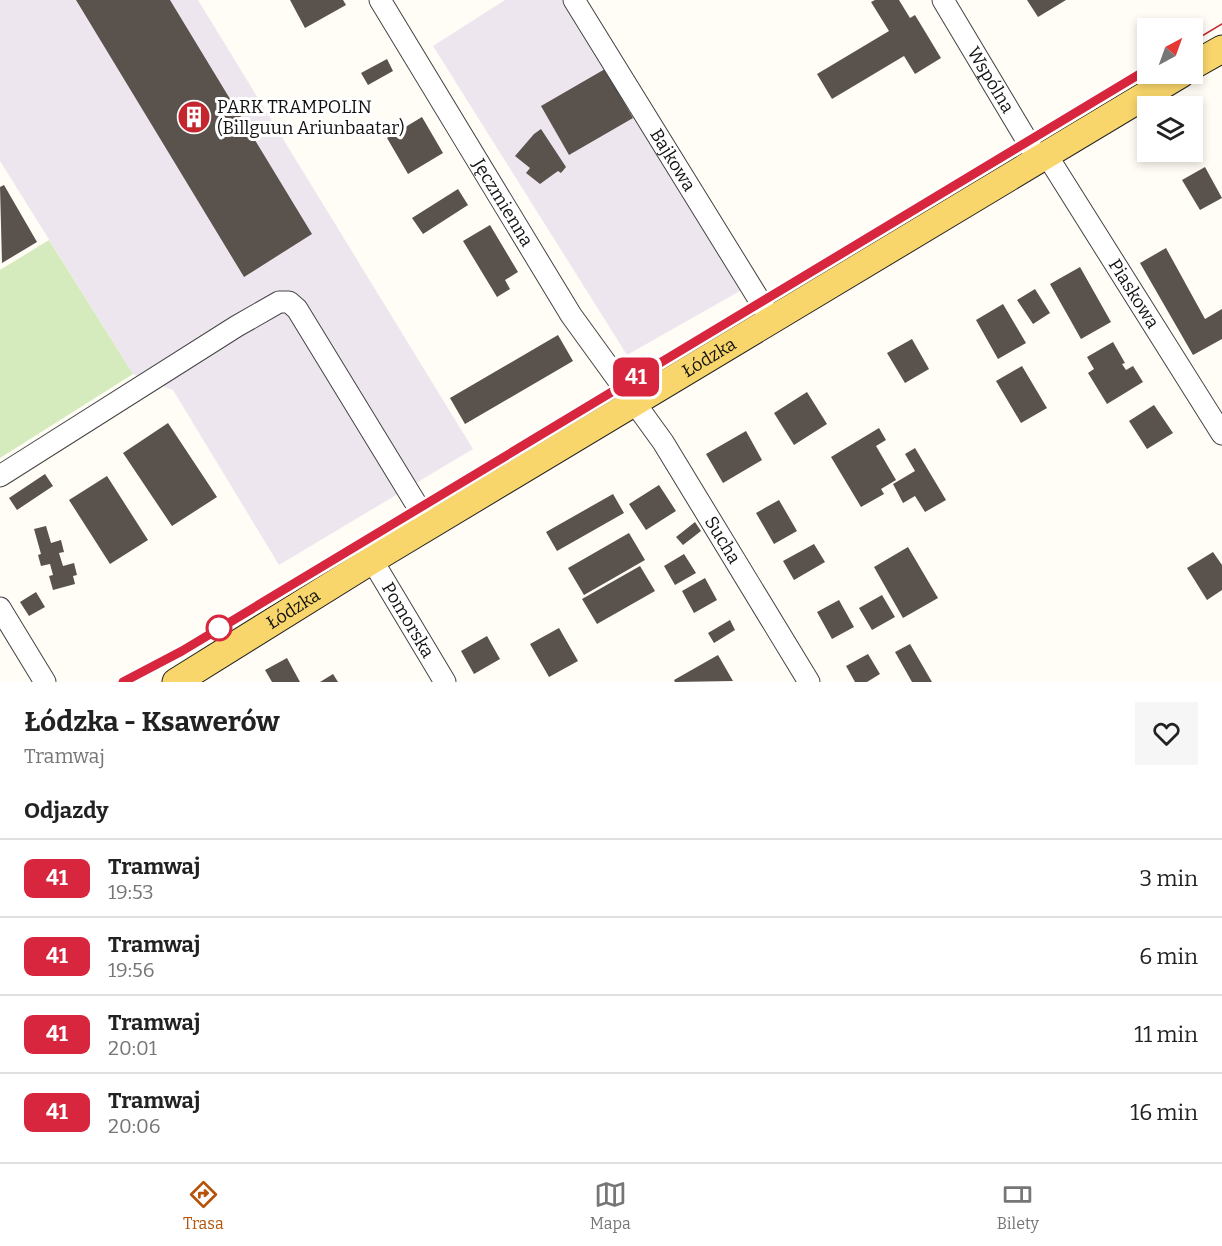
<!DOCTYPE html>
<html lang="pl">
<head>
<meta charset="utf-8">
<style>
  :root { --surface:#fff; --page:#f6f6f6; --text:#222; --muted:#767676; --line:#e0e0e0; --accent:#b45309 }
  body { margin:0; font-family:Bitter,serif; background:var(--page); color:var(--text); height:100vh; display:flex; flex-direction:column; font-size:22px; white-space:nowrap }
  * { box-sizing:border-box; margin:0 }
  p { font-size:20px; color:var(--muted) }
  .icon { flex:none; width:33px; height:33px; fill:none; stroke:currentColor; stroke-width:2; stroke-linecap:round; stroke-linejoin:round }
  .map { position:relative; height:682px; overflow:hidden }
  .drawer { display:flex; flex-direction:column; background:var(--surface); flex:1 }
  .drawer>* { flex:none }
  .badge { padding:0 12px; border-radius:9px; font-size:21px; line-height:39px }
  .needle { width:39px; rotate:41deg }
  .controls { position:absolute; left:1137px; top:18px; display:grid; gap:12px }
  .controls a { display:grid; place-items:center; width:66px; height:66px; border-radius:0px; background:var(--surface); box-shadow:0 3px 9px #0003; font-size:30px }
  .map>.badge { position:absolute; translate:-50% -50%; box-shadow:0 0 0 3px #fff }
  h2 { padding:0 24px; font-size:22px; line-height:54px }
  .round { display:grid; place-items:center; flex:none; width:63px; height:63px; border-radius:0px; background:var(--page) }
  .head { display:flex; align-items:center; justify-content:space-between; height:102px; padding:0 24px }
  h1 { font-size:28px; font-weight:700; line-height:45px }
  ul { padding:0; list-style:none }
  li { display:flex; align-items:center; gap:18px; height:78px; padding:0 24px; border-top:2px solid var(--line) }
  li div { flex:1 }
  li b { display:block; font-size:22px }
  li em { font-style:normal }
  li .badge { min-width:66px; font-weight:700; text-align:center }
  .tabs { display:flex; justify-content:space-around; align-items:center; height:84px; border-top:2px solid var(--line); background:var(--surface); font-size:16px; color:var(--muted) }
  .tabs a { display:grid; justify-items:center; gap:3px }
  .tabs .current { color:var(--accent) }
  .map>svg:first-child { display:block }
  .industrial { fill:#eee6ef }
  .green { fill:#d5ebbd }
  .building { fill:#5a524d }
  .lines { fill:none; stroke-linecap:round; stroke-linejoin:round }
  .minor-casing { stroke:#444; stroke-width:23 }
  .major-casing { stroke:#222; stroke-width:29 }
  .minor { stroke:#fff; stroke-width:21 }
  .major { stroke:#f9d66b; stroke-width:27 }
  .tram { stroke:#c4262e; stroke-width:1.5 }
  .line-casing { stroke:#fff; stroke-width:14 }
  .line { stroke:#d7263d; stroke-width:9 }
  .stop-dot { fill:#fff; stroke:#d7263d; stroke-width:3 }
  .labels { text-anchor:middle; stroke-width:6; stroke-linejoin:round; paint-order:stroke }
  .street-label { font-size:18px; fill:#111; stroke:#fff }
  .poi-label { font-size:18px; fill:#111; stroke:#fff; text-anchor:start }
</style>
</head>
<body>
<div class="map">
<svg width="1222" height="682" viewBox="0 0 1222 682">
  <rect width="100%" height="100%" fill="#fffdf5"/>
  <path class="industrial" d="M0,0H198L473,449L279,565L173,390L133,374L0,161Z
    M505,0H562L740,291L627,355L433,46Z"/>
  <path class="green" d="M49,240L133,374L0,458V270Z"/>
  <path class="building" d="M76,0H170L312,234L244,277Z
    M290,0H343L346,5L305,28Z
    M875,0H899L910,18L915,15L941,58L915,74L904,56L832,99L817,74L889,31L871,2Z
    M1027,0H1066L1038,17Z
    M387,59L393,71L368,85L361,73Z
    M605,69L633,118L569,155L541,106Z
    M422,117L443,153L408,174L387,138Z
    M541,129L566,167L561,173L558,171L540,184L526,173L530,168L515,156L534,134Z
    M1205,167L1222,198L1200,210L1182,180Z
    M4,185L37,242L2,263L0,187Z
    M458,189L468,205L423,234L412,218Z
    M490,225L518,272L505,280L510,289L497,297L463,241Z
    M1166,248L1205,319L1222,309V339L1193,355L1140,263Z
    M1080,267L1111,322L1081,339L1050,284Z
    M1035,289L1050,313L1033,324L1017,300Z
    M1003,304L1026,343L998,359L976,320Z
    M558,335L573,361L465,424L450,398Z
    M912,339L929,369L905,383L887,353Z
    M1113,342L1125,363L1122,364L1126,370L1133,366L1143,382L1107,404L1088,373L1094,369L1087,357Z
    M1022,366L1047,408L1021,423L996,381Z
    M807,392L827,424L794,445L774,413Z
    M1154,405L1173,433L1147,449L1129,421Z
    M168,423L217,497L172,526L123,453Z
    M879,428L886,440L876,446L896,480L881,489L884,494L861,507L831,457Z
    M746,431L762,460L723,483L706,454Z
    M915,448L946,500L925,512L915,496L903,503L893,484L915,471L905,454Z
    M45,474L53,486L17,510L9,498Z
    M107,476L148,540L110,564L69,500Z
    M659,485L676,511L646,530L629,504Z
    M613,494L624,513L557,551L546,532Z
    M779,500L797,531L774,544L756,513Z
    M695,522L701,531L683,545L676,537Z
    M46,526L51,543L61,540L64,552L59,553L63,566L74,563L77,575L73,576L75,584L53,590L49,576L53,575L50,564L41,566L38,555L41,554L34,529Z
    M629,533L645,560L584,595L568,568Z
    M814,544L825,562L794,580L783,561Z
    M908,547L938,598L903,618L874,567Z
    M1213,552L1222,565V590L1207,600L1187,568Z
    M684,554L696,573L675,585L664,566Z
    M640,566L655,591L597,624L582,599Z
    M705,578L717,600L694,613L682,591Z
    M36,592L45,607L29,616L20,602Z
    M882,595L895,617L872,630L859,608Z
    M839,600L854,627L832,639L817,612Z
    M730,620L735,630L714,643L708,633Z
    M559,628L578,661L549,677L530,644Z
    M487,636L500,659L474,674L461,651Z
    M910,644L932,682H912L895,652Z
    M868,654L880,674L867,682H855L846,666Z
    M718,655L733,681L675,682L674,680Z
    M287,658L300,682H272L265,670Z
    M333,674L338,682H320Z"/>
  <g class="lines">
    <defs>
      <g id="minor">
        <path id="s1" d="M380,0L571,315L663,442L809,682"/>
        <path id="s2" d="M574,0L771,319"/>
        <path id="s3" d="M943,0L1038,159"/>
        <path id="s4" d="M1046,154L1222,434"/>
        <path d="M0,476L237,326L279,302H289L297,309L429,525"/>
        <path id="s5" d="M372,560L445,682"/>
        <path d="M0,608L45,682"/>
      </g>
      <g id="major">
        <path d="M1192,66L1222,49"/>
        <path id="s6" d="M176,682L372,560L1181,74"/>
      </g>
    </defs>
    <use href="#minor" class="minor-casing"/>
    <use href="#major" class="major-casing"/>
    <use href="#minor" class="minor"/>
    <use href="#major" class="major"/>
    <path class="tram" d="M1192,42L1222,24
      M123,682L182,651L1148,69"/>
  </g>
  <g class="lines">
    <defs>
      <path id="line" d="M123,682L182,651L1148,69"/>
    </defs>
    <use href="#line" class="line-casing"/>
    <use href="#line" class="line"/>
  </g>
  <defs>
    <symbol id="building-disc" viewBox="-11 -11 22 22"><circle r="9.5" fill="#c4262e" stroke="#fff"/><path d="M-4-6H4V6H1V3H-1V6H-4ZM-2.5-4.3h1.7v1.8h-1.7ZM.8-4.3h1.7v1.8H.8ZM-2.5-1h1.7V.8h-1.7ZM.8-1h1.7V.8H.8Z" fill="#fff"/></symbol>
  </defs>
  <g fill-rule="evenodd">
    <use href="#building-disc" x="175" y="98" width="38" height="38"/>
  </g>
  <circle class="stop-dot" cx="219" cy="628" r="12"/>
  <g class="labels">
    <g class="street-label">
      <text dy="6" stroke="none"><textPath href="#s3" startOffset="93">Wspólna</textPath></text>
      <text dy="6" stroke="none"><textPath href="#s2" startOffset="188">Bajkowa</textPath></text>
      <text dy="6" stroke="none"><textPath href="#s1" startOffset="237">Jęczmienna</textPath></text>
      <text dy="6" stroke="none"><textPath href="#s4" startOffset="165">Piaskowa</textPath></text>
      <text dy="6" stroke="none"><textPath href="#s6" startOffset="624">Łódzka</textPath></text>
      <text dy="6" stroke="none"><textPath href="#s1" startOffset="640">Sucha</textPath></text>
      <text dy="6" stroke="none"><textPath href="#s6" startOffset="138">Łódzka</textPath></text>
      <text dy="6" stroke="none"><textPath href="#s5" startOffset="70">Pomorska</textPath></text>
    </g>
    <g class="poi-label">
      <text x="217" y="113">PARK TRAMPOLIN<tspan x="217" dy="21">(Billguun Ariunbaatar)</tspan></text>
    </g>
  </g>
</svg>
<div class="controls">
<a><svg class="needle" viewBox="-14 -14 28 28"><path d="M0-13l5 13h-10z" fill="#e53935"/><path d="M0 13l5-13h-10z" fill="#767676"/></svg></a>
<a><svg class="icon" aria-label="layers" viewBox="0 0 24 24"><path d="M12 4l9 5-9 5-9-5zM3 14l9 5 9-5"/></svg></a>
</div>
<b class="badge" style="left:636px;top:377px;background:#d7263d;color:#fff">41</b>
</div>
<section class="drawer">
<div class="head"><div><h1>Łódzka - Ksawerów</h1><p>Tramwaj</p></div><a class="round"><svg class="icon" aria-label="heart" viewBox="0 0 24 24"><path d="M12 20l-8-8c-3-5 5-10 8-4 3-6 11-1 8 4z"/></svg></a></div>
<h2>Odjazdy</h2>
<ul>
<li><span class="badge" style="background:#d7263d;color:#fff">41</span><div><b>Tramwaj</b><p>19:53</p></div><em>3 min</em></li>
<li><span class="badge" style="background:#d7263d;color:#fff">41</span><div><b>Tramwaj</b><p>19:56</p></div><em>6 min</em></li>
<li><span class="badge" style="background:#d7263d;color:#fff">41</span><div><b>Tramwaj</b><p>20:01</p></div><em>11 min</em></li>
<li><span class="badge" style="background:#d7263d;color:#fff">41</span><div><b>Tramwaj</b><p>20:06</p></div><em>16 min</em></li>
</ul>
</section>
<nav class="tabs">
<a class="current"><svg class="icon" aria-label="directions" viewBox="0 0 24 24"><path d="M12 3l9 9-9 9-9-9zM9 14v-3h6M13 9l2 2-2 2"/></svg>Trasa</a>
<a><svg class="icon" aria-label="map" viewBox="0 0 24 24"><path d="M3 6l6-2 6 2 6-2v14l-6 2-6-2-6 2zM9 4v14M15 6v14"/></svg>Mapa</a>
<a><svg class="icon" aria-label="tickets" viewBox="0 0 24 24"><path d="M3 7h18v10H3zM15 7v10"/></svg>Bilety</a>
</nav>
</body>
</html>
